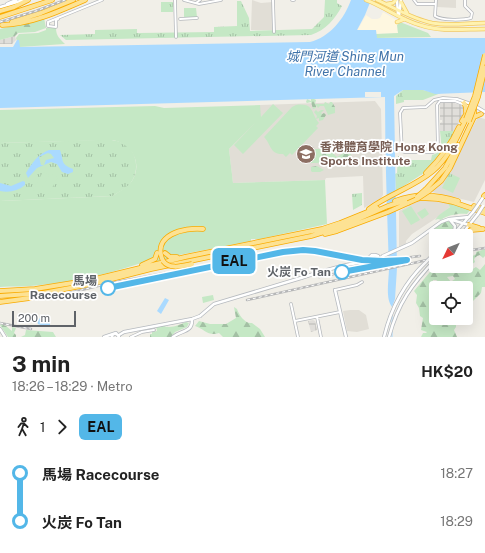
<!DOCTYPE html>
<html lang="en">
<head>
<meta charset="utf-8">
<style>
  :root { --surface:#fff; --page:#f2f2f2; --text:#222; --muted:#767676 }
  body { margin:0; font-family:"Public Sans","Noto Sans TC",sans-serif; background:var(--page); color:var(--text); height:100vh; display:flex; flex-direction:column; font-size:15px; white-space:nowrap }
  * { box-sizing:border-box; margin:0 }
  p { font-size:13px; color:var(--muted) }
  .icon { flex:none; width:22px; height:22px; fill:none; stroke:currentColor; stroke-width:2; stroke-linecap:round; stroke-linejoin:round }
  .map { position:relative; height:337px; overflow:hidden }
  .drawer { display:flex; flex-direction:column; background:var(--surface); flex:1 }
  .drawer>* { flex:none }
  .badge { padding:0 8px; border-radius:6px; font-size:14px; line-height:26px }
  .needle { width:26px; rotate:227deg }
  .tools { position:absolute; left:429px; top:229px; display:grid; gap:8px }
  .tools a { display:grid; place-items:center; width:44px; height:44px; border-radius:4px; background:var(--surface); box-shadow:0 4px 16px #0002; font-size:20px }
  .scale { position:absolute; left:12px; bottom:10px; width:64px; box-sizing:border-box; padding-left:4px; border:2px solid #5f6368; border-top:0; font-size:11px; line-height:14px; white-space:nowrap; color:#5f6368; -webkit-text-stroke:3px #fff; paint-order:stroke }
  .map>.badge { position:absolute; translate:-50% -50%; box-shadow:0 0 0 2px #fff }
  .legs { display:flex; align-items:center; gap:6px; height:44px; padding:0 12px; font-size:13px }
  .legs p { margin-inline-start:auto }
  .overview { display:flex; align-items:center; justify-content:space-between; height:68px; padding:0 12px }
  h1 { font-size:22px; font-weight:700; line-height:30px }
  ul { padding:0 12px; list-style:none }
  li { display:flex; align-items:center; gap:14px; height:48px; font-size:15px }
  li i { display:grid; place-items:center; width:6px; height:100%; margin:0 5px; background:currentColor }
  li i::after { content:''; width:10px; height:10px; margin:-5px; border:3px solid; border-radius:50%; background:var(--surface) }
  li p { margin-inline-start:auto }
  li:first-child i { background:linear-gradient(#0000 50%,currentColor 0) }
  li:last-child i { background:linear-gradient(currentColor 50%,#0000 0) }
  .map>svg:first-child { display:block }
  .commercial { fill:#fef7e0 }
  .industrial { fill:url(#industrial-grid) }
  .education { fill:#e1ded6 }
  .grass { fill:url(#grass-tufts) }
  .forest { fill:url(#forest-firs) }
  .garden { fill:#c5e8c5 }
  .water { fill:#aadaff; fill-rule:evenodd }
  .pier { fill:#f1efe8 }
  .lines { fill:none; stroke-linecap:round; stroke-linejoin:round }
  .stream { stroke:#aadaff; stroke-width:1 }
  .street-casing { stroke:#b5b8bc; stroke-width:3.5 }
  .secondary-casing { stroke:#b6babf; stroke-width:4 }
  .primary-casing { stroke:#f2c960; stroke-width:4.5 }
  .highway-casing { stroke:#f9ab00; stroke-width:5.5 }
  .street { stroke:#fff; stroke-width:2 }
  .secondary { stroke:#fff; stroke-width:2.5 }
  .primary { stroke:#fff2af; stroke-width:3 }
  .highway { stroke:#fde293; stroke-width:4 }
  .rail-casing { stroke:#b6b7b8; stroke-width:2.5 }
  .rail { stroke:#fff; stroke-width:1; stroke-dasharray:3; stroke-linecap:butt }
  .secondary-bridge-casing { stroke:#b6babf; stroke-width:4; stroke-linecap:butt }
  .highway-bridge-casing { stroke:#f9ab00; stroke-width:5.5; stroke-linecap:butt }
  .secondary-bridge { stroke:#fff; stroke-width:2.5 }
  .highway-bridge { stroke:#fde293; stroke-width:4 }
  .line-1-casing { stroke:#fff; stroke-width:9 }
  .line-1 { stroke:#53b7e8; stroke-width:6 }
  .stop-1-dot { fill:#fff; stroke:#53b7e8; stroke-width:2 }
  .labels { text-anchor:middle; stroke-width:3.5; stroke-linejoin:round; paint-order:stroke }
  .education-label { font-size:12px; font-weight:bold; fill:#785e54; stroke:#fff; text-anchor:start }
  .stop-label { font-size:12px; font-weight:bold; fill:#5f6368; stroke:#fff; text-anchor:end }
  .water-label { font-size:13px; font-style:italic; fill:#4174aa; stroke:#fff }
</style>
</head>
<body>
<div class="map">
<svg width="485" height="337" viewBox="0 0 485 337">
  <defs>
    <pattern id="industrial-grid" width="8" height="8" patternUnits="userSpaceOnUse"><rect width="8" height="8" fill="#e0deda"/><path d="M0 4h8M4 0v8" fill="none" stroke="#b9b8b5"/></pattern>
    <pattern id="grass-tufts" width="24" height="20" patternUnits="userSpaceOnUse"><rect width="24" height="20" fill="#c5e8c5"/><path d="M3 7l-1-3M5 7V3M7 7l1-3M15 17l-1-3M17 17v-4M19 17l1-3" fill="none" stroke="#a3c0a4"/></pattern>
    <pattern id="forest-firs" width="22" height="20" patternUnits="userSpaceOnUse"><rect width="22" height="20" fill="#c5e8c5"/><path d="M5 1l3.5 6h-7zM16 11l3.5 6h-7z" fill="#a3c0a4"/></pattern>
  </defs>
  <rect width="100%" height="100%" fill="#f1efe8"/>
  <path class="commercial" d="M383,12L400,22L397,25L398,33L376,34L356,33L366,15L372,19H377L380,18Z"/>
  <path class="industrial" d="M15,36L16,40L12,44H0V40Z
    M451,102L461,105V104L464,107V111L455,131H440V123L442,122V120H440V104L441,103Z
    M313,320L315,321L317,330L311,332L308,321Z"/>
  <path class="education" d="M252,0L261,3L273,2V30H251Z
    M437,0H456V8L437,7Z
    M375,101L381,109L383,195L381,198L364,208L363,176L326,178L325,180L233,183L229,149L260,117V105Z
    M478,117L485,119V180L474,202L432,192L441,183L468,130H471Z
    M420,200L446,203L452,205L438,217L412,234L406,241V247L399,248V211Z
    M350,310H359L366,315L369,329L357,332L347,331L343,311Z"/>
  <path class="grass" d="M325,0H337V3L342,6C335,19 326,30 311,35L66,40L60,35L95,34V30L137,29V33L214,32V27L237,26V1H241L249,18L250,31L312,29L324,17Z
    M161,2H173V12H161Z
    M403,90L404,102L396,104V96Z
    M440,131H455L446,148L427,171L396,191L395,174L397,173L398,156H402L403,160H431L432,155C444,153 441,141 440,131Z
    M96,140C103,140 110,139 117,141C135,145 141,166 132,181C127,189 119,191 113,196L0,201V143Z
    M449,173L460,178L453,193L442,188Z
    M362,193V205L353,210L352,194Z"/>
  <path class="forest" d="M44,18L46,28L35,32L18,33L15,36L0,40V29Z
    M307,99L311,101V99H314L316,100L315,104H324L325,102L329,104L330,102H332L335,107V113L328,115L324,106H320L318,108L316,105V108L313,109L311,102L307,103L306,102Z
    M316,110L318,112L321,110H324L321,113L322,114L324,113L326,115L323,120L319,121V118L316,119L317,116L314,112Z
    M325,146L337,157L347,151L351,152V155C343,161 333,161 322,159V155L324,152Z
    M46,153L51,154L55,158L46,160L44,165H41L39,157Z
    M317,166L324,170L320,172H312L311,171V167Z
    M447,202L471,209L467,214C459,213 447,215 441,220L438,219L435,220L439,215L450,207Z
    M446,220C451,222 453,224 453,229L447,236H436V247L434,248L436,238L434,232L435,228Z
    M485,249V256L483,258L480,255L477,256L474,259L475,262L471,265L468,264L469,258L476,254V252Z
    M485,264V287H482L481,293L473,301L466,299V288H461V286L453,284L452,281L455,279L453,276L447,277L456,288H449L436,280H433L431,291H436V318H455L453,322L456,324V327L454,330L457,337H421L423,333H426L427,332L421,330L423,318L420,316L419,308L416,303L417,295L414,291L435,266H466L465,269L471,270L476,267L480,270Z
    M234,307L237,309C239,315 245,324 252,323L260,329L265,337H223L219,333C209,337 204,329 195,326L199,321L210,324H226L236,318Z
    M186,322L189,323L187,327L175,332L171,337H150V334H152V332L157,331L156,326C165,324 163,327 169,327C175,327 181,324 186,322Z
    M1,324L6,326L12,331V327L16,328L14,333L16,335V337H8L0,325Z
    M26,330L53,332L56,337H21L25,335Z"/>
  <path class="garden" d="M184,8H196L197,17H184Z
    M400,22L428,33L431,37L376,38V34L398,33L397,25Z
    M46,28H56C56,36 60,39 65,44L19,47L16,38L19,34L38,33L46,30Z
    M403,90H423L435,93H441L423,100H403Z
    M273,104L283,113L243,154L234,145L256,122L229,149L233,183L325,180L327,224L260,239H251V241L174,256V258L150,263L148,261C114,272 77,282 40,285C27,287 13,286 0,287V201L113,196C119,191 127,188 132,181C143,163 132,144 113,140L0,143V110L155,106L164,108L260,105L261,117Z
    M296,105C315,102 311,115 319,123L316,126L318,128L292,155L290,153L286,157L283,154C270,155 271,144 264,137L292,107Z
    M310,149H322V163H310Z
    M43,172L49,175L39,193L33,190Z
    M51,174L58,177L48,195L42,192Z
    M411,206L420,220L411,225L402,211Z
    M425,208L429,214L422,219L417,213Z
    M213,295L214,300L203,303L202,297Z"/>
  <path class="water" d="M351,0H371L365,15L357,30H376L377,38H485V92L435,94L423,90H403L394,96L397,268L395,299L392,307C385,298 389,280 389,268C387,211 385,154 385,97L0,108V47H13L17,40H19L20,47L310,42C330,37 344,19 351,0Z
    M49,150H60C64,161 60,164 73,169V172L68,174L62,172L57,164L51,162L37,168L28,178L26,173C32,163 38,154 49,150ZM48,153L51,154L54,158L46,160L44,165H41L39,157Z
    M23,181L25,182V185C18,191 9,193 0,191V183L11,186Z
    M165,298L169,300L161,314L157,311Z
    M40,318L48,320L50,323V326L46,327L38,324L37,321Z"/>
  <path class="pier" d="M365,92H381V97H365Z"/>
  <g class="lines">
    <path class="stream" d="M392,324V316
      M392,337V332"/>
    <defs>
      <path id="street" d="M175,0L176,37
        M184,0L199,4L221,0
        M273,0L274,32
        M292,0H294
        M414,0L417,4H435
        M436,0L435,16C442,21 464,20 471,18L472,13L465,6V0
        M196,3L200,0
        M58,19L56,20V27L48,26V22L102,0
        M180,19L197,18
        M470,107L455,101H440L437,105L438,150L433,152H405L402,151L400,113L403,108L426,107L434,100L443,98L457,99L471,104
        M335,290L357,285L362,282
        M291,304L298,337
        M317,317L321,337
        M295,321L340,312
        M131,337L142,332L154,330"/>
      <path id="secondary" d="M397,0L398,15
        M7,4L16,0
        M0,7L24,0
        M399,16L401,0
        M475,106L485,112
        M478,205L484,196
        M450,220L455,226L454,233
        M452,220L469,225
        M462,234L478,214
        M452,236L473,212
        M383,256L412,243L441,222L449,219L469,217
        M301,278C319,272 352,261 371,262
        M335,290L346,337
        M0,329L5,337
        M119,335L124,332L192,319L200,316
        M104,337L113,334
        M112,337L113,334L116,333L119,337
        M173,337C181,330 193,333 192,319
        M384,337C391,308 404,283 426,262
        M389,337C398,303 412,284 436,259"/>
      <path id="primary" d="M366,0C385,7 401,20 420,25C440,32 464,29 485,29
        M377,0C395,8 412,19 432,23C449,26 468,23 485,23
        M401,2L407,13
        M387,4L393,3L396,0
        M397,22L405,19"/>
      <path id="highway" d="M0,11L14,7L28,0
        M0,17L52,0
        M12,22L41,13L73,0
        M2,25C31,24 58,12 85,0
        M464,103L466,107V112
        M474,117L481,114
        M462,121L471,106
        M426,173C440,159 451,145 459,127
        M426,189L445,168L458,145
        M429,191L441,181L450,168L474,117V106
        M484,196L485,195
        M395,201C417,193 436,194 458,201
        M474,206L485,210
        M369,209C389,194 414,187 433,171C449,157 457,138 466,119
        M469,225L479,228
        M325,234L337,231L388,212L408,203
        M460,235L471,230L483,229
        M165,253L170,257H177
        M218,258L233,254
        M163,261C151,235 184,227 203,229
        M142,265L155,259L157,253
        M0,291L35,289L91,280L185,257L322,229L340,223L377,208
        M0,296L43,293L92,284L151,269L311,236L340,227L388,206L407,200L422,198L438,199L453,202L485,213
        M0,302L30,298L37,295"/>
    </defs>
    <use href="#street" class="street-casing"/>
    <use href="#secondary" class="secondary-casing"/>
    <use href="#primary" class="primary-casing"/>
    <use href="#highway" class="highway-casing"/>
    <use href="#street" class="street"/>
    <use href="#secondary" class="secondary"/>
    <use href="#primary" class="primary"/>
    <use href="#highway" class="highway"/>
    <defs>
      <path id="rail" d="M0,22L36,11L65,0
        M466,251L485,248
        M330,252L363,259
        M388,260L420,256
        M193,269L213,265
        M319,277L393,262
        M57,296L106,284L165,273
        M247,300L436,258
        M0,323L31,329"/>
    </defs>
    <use href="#rail" class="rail-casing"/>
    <use href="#rail" class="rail"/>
    <defs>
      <path id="secondary-bridge" d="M473,212L478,205
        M478,214L483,206
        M378,260V256L375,255H372L370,257L371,262L375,263L383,256
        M360,262L370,257
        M426,262L436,252
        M200,316L214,304L301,278"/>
      <path id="highway-bridge" d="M466,119L475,96L485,55
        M469,121L478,97L485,68
        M417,197L426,189
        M408,203L417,199L429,191
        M163,261C170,270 182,266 192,264"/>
    </defs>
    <use href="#secondary-bridge" class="secondary-bridge-casing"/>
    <use href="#highway-bridge" class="highway-bridge-casing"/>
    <use href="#secondary-bridge" class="secondary-bridge"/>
    <use href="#highway-bridge" class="highway-bridge"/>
  </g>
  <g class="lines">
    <defs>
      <path id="line-1" d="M108,288L283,252L303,250L315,251L362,260L383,261L407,260L342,272"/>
    </defs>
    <use href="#line-1" class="line-1-casing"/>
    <use href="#line-1" class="line-1"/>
  </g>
  <defs>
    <symbol id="university-disc" viewBox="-11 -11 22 22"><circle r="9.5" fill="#8d6e63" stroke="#fff"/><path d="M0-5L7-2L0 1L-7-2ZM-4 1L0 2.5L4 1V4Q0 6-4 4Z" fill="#fff"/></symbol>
  </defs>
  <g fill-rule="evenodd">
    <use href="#university-disc" x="295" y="143" width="22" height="22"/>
  </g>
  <g class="stop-1-dot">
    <circle cx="342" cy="272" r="7"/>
    <circle cx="108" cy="288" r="7"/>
  </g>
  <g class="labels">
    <g class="education-label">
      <text x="320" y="151">香港體育學院 Hong Kong<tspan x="320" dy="14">Sports Institute</tspan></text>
    </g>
    <g class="stop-label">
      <text x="331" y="276">火炭 Fo Tan</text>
      <text x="97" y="285">馬場<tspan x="97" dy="14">Racecourse</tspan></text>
    </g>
    <g class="water-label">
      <text x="345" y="61">城門河道 Shing Mun<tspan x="345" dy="15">River Channel</tspan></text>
    </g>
  </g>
</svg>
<div class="tools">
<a><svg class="needle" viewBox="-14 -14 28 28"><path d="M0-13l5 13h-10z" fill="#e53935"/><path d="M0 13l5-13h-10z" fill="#767676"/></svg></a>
<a><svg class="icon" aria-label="locate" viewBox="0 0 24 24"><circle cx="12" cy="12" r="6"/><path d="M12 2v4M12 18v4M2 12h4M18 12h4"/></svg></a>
</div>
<div class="scale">200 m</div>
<b class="badge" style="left:234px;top:261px;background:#53b7e8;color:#111">EAL</b>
</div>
<section class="drawer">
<div class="overview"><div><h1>3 min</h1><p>18:26 – 18:29 · Metro</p></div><b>HK$20</b></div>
<div class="legs"><svg class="icon" aria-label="walk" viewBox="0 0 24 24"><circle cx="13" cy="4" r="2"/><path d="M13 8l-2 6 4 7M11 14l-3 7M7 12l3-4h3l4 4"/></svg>1<svg class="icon" aria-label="forward" viewBox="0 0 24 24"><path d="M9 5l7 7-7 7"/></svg><b class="badge" style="background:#53b7e8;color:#111">EAL</b></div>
<ul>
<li><i style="color:#53b7e8"></i><b>馬場 Racecourse</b><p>18:27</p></li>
<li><i style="color:#53b7e8"></i><b>火炭 Fo Tan</b><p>18:29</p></li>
</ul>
</section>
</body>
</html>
